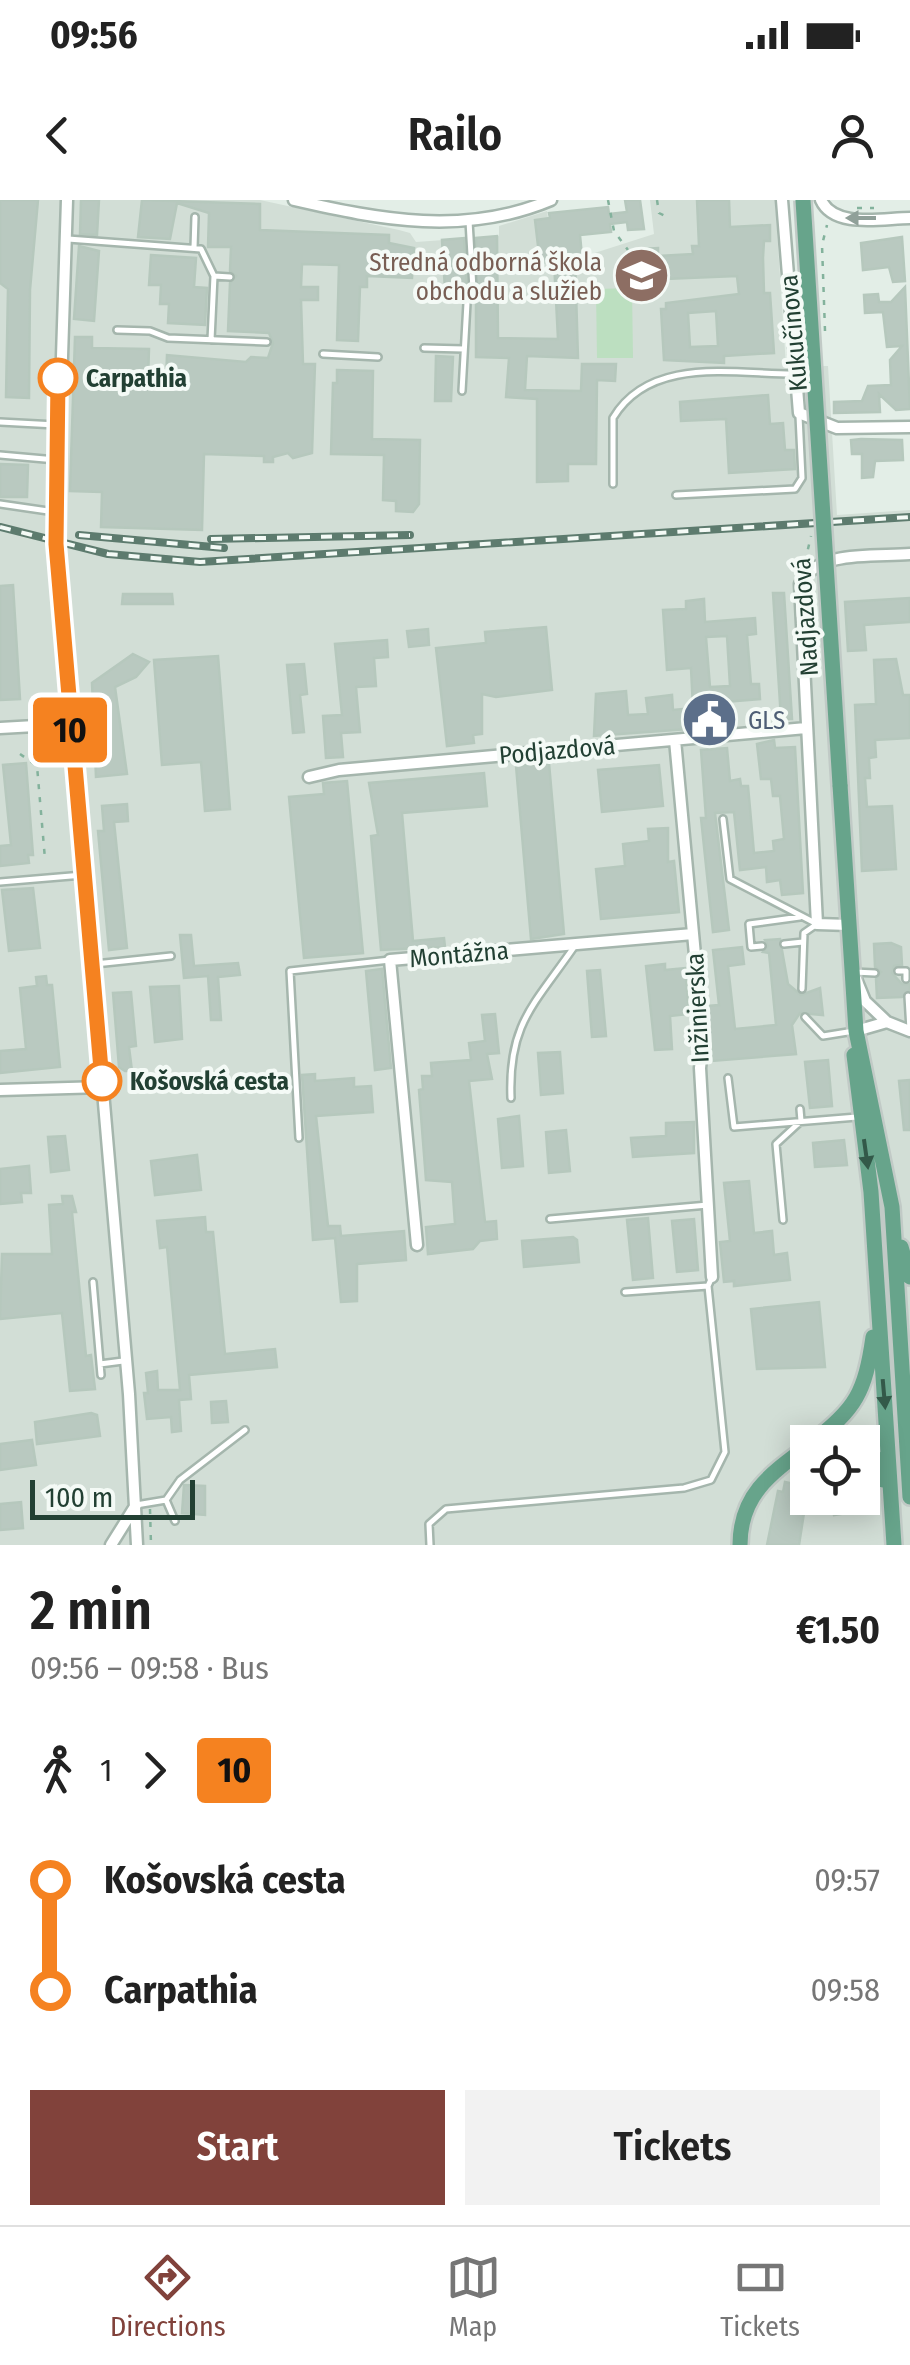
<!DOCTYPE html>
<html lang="en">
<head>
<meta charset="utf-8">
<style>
  :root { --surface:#fff; --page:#f2f2f2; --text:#222; --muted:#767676; --line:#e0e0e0; --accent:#81423b }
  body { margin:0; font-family:"Fira Sans Condensed",sans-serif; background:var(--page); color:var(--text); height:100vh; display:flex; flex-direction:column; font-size:38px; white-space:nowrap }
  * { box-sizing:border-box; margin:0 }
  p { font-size:32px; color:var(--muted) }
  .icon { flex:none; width:55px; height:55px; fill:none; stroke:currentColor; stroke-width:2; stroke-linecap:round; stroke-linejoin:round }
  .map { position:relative; height:1345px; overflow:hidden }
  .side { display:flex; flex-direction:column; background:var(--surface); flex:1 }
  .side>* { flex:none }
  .badge { padding:0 20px; border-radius:8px; font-size:35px; line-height:65px }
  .tools { position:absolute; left:790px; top:1225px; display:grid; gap:20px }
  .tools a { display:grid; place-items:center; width:90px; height:90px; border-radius:0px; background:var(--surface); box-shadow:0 5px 25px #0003; font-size:50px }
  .scale { position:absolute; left:30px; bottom:25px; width:165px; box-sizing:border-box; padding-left:10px; border:5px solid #224033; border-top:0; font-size:28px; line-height:35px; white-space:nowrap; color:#224033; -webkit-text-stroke:8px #f4faf6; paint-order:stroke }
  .map>.badge { position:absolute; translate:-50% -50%; box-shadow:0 0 0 5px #fff }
  .legs { display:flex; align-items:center; gap:15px; height:110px; padding:0 30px; font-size:32px }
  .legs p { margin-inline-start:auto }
  .head { display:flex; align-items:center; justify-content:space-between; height:170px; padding:0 30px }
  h1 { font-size:55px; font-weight:600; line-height:75px }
  .action { display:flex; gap:20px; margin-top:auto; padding:20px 30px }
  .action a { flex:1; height:115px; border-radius:0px; background:var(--accent); color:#fff; font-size:40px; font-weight:600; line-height:115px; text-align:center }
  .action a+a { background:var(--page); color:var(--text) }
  ul { padding:0 30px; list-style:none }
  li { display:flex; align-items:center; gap:35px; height:110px; font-size:38px }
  li i { display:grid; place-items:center; width:15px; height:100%; margin:0 12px; background:currentColor }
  li i::after { content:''; width:25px; height:25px; margin:-12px; border:8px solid; border-radius:50%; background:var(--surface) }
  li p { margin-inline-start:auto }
  li:first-child i { background:linear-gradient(#0000 50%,currentColor 0) }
  li:last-child i { background:linear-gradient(currentColor 50%,#0000 0) }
  .status { display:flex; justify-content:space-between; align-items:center; height:70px; padding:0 50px; background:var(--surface); direction:ltr }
  .status svg { height:28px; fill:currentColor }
  header { display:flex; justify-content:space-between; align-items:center; height:130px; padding:0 30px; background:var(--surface); font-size:45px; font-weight:600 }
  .tab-bar { display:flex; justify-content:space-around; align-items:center; height:140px; border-top:2px solid var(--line); background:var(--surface); font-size:28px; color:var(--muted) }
  .tab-bar a { display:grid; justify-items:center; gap:5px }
  .tab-bar .current { color:var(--accent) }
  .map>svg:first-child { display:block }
  .built { fill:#d2ded6; fill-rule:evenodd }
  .green { fill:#bcdfc0 }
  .building { fill:#b9c9c0; stroke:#b6c8bd; stroke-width:2.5; fill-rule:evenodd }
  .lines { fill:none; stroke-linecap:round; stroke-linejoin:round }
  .service-casing { stroke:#a5b6ad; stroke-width:10 }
  .minor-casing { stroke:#a5b6ad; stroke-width:15 }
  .primary-casing { stroke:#c1cac6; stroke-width:20 }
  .path { stroke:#83b29c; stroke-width:2.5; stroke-dasharray:5 8; stroke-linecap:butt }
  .service { stroke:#fff; stroke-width:5 }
  .minor { stroke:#fff; stroke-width:10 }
  .primary { stroke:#67a48b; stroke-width:15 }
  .rail-casing { stroke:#5d7b6e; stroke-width:8 }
  .rail { stroke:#f4faf6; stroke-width:4; stroke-dasharray:11; stroke-linecap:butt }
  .primary-bridge-casing { stroke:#c1cac6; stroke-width:20; stroke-linecap:butt }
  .primary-bridge { stroke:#67a48b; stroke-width:15 }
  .oneway { fill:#90a099 }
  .oneway2 { fill:#335949 }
  .line-1-casing { stroke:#fff; stroke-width:22 }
  .line-1 { stroke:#f58220; stroke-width:15 }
  .stop-1-dot { fill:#fff; stroke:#f58220; stroke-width:5 }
  .labels { text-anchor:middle; stroke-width:8; stroke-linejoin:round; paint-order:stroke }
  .education-label { font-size:25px; fill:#785e54; stroke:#f4faf6; text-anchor:end }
  .street-label { font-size:25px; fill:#224033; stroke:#f4faf6 }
  .stop-label { font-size:25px; font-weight:bold; fill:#224033; stroke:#f4faf6; text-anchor:start }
  .service-label { font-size:25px; fill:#4e5e75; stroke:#f4faf6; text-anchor:start }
</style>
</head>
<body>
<div class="status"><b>09:56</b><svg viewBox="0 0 49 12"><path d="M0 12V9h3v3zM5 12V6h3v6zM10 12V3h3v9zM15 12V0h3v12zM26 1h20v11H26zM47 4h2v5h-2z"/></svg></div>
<header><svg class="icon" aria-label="back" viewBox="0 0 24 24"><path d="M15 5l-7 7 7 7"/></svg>Railo<svg class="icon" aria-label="person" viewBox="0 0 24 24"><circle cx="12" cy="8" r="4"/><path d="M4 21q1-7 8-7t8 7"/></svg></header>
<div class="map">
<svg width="910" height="1345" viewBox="0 0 910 1345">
  <rect width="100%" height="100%" fill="#e3eee7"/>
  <path class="built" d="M0,0H260L399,30L410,33L416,42L499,36V26L547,11L554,66L654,34L650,0H775L786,166H828L837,315L910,310V1345H0ZM808,1242H862V1298H808Z"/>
  <path class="green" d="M632,88L633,158H597L596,89Z"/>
  <path class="building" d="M0,0H38L30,90L29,198L6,197L8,89L0,83Z
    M81,0H99L97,35L80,34Z
    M142,0L260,4V30L389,35V43L414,48L412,78L367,76V87H360L358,141L337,140L339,65L302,64L301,87H318V100H301L303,164H315L312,253L293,258L288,253L273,257V262H264V256L204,254L202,330L101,327L102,292L70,291L75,137H92V148L149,149L148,180L166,181L167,155L246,162L251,157L268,158L273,143L269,133L228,131L230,83L236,76L230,71L231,47H208L209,13L177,3L170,39L138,37Z
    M625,0H640L644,29L628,30L627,22L610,24L611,32L580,35L582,56L575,58L578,158L527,156L525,190L581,191L582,164H616L615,181L597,180L596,264H568V281L537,282V199L506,197L509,158L476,157V38L497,36L498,138L558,139L554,61L540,63L535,20L550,18L549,13L608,7L609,14L627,12Z
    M697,0H729L730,27L770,25V41H764L763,58L764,93H770L774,153L724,156V163L664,160L661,109H666V103L739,94L737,76L618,81V70L643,69L641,49L658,48V56L693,54L692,46H699ZM716,111L718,146L690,147L688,113Z
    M902,37L905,81L893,82L889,67L863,70L861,43Z
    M464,38L467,88L445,90L442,40Z
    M79,46L99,51L94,121L74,119Z
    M151,55L196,58L194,87L207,88L205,125L168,123L169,104H160L161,85H149Z
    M905,87L910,209L896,210L879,194L880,212L834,213V202L862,201L868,186L891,185L890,160L902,146L887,147L883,112L865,113L864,95L878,94L879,102H891Z
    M436,156L453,157L451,201H435Z
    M337,170L373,171L372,239L420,240L419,304L413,312L396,311V301L383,300L384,255L331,254L333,183H337Z
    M768,195L770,224L783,223L785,250H794L795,269L729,273L726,219L681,221L680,202Z
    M861,239L902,240L903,260L875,261L873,277L862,278V254H852L851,240Z
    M0,264L28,265L27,297H0Z
    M13,385L20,499L0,500V386Z
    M773,393H784L792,519H781Z
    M123,394H172L173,404H122Z
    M910,398V422L864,425L866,450L848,451L845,402Z
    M704,399L705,422L755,418L756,434L747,435L751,484H759L760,499L712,503L715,527L594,536L596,494L626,491L628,515L648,514L646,498L672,495L673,510L693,508L691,468L667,470L663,410L686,409V401ZM727,436L730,486L710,487L706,437Z
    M546,427L552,490L496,497L482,494V534L473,535L474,543L447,546L436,448L486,443L485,432Z
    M428,429L429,445L409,447L407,431Z
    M387,440L388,457L374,458L376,486L356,487L360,532L341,533L343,557L326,558L323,516L342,515L335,444Z
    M133,454L149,462L136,477L115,487L127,574L96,577L92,483Z
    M218,456L230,609L205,611L201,562L162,565L154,460Z
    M896,459L903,495H910V538L875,540L876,557L869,558L870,578H865L867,607L892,606L896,669L862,671L855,505L876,504L874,460Z
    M304,464L307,494L300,495L304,532L293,533L287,465Z
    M774,540L775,548L795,547L803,693L782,695L780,680L767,682L766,667L740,670L734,612L715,613L729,730L713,732L701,618H706L701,550L727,548L730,581L740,579L741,586H748L754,653L774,651L773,641L784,639L780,596H773L771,579H761L757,544Z
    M26,563L33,655H28L29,663L0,666V646L11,645L3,565Z
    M549,563L564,734L531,739L516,566Z
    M659,565L663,606L602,612L598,570Z
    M484,573L487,606L402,613L413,741L444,738L445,747L381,750L371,636L378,635L369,583Z
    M347,581L363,753L304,758L289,597L324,594L323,583Z
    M127,604L128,621L114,622L127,748L109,750L98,631H104L102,606Z
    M668,628V662L674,661L679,712L601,719L596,669L625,666L623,644L649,641L648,629Z
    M33,688L40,748L9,751L2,690Z
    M180,735H191L194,766L238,763L240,775L218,777L221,820H211L208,776L184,778Z
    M780,739L788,784L801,795L820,788L823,815L800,813L792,825L796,854L712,861L708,806L719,805L713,750L742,747L744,764L728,766L735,829L776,825L769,753L763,752L768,746L765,740Z
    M891,743L901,747L902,765L894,766L892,773L902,784H910V790L902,797L877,798L876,779L881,772L875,767L874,744Z
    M665,764V770L685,768L689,814L670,816L672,849L655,850L646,766Z
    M382,769L391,868L375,870L366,771Z
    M600,770L606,836L592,837L587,771Z
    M46,776L47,785H52L60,867L0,873V851L26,849L20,788L37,786L36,777Z
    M179,786L182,839L155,842L150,787Z
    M131,792L136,846L129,847L132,871H125L119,867L113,793Z
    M495,814L499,853L487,854L492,879L469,881L485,1022L496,1021L497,1039L480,1041L473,1049L428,1054L426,1027L455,1024L452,982L426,980L419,890L423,889L422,876H432L431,863L471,860L469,843L485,841L482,815Z
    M560,852L563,893L541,895L538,853Z
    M828,860L832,906L810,908L805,862Z
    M315,874V881L354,878V887L371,886L373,912L316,916L328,1026H340L341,1036L404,1031L406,1060L357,1064V1101L341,1102L335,1038L313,1040L302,875Z
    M910,880V930H904L899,881Z
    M519,916L523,966L502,968L498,919Z
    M694,922V953L633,957L631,938L666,936V923Z
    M566,930L570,971L549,973L546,932Z
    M65,936L69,970L51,972L48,937Z
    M844,940L847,965L815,967L813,943Z
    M197,955L201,990L155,995L151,961Z
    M29,966L31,993H21L22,1002L0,1004V969Z
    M749,981L754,1033L772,1031L774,1055L787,1053L790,1080L734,1086V1081L724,1082L720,1042L730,1041L724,983Z
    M62,996H72L76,1012H72L86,1156L91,1155L95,1189L70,1191L62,1113L0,1119L2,1054H52L49,1005L63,1004Z
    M205,1017L206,1032H213L225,1154L275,1149L277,1167L189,1175L191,1199L179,1200L181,1231L172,1232L171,1217L147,1219L144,1193H148L146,1173L157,1171L158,1190H180L167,1047L160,1048L157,1021Z
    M648,1018L653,1078L633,1080L627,1020Z
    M694,1019L698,1070L677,1072L672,1021Z
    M573,1037L577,1040L579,1062L524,1067L522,1041Z
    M819,1102L825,1167L757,1169L751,1109Z
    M226,1201L228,1222L212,1223L211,1202Z
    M91,1213L97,1215L100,1236L37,1244L35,1222Z
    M32,1240L36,1265L0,1270V1244Z
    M785,1282L808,1287L799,1345H767L778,1291L783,1292Z
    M184,1285L205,1286V1315L182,1313Z
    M830,1298H850L853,1312L834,1315Z
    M21,1302L23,1328L0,1330V1304Z"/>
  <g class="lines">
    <defs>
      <path id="service" d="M68,39L201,49L214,76L211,140
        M194,48L195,17
        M214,76L230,77
        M117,130L150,131L168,138L267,142
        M424,148L464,149
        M323,154L378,157
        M462,191L467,103L473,89L469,21
        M0,222L56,225
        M0,255L56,260
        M613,284V218C650,156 733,174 793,174
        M676,295L795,289L802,278L799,216
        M0,304L55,312
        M723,619L730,679L817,724L804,733L802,789
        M0,682L83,675
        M784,744L803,742
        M762,746L751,747L749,724L800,717
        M95,764L171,756
        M898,771H906V779
        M854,772L875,773
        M908,796L910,830
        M805,817L823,836L854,831
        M728,878L734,927L857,917
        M511,898C508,824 534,805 574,747
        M299,938L290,771L390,760
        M550,1019L708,1005
        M783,1020L776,944L801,921L800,909
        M93,1082L101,1175
        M625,1092L708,1086L712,1077
        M100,1164L123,1161
        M166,1300L175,1321
        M136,1305L166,1300L180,1280L245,1230
        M430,1345L429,1324L446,1309L684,1288L711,1280L725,1252L708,1086"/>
      <path id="minor" d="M67,0L56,344L129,1194L137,1345
        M294,0C381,20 465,36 551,0
        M782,0L799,213L837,228L910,227
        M821,0C834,29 883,18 910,18
        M0,528L70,524
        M675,540L703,841L700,868L712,1077
        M309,577L339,570L806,528
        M849,725L817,724L800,384C817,349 877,357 910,354
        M856,779L865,801L887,822
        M856,831L887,822L910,831
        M0,890L103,887
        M417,1045L390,760L693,734
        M111,1345L136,1305"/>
      <path id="primary" d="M840,585L856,831L892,1007L910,1297
        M854,855L871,992L894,1345
        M901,1047L910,1077
        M825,1239L859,1236L876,1259L883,1280
        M812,1242C856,1209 865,1192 873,1137
        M740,1345C740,1295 770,1274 808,1246"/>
    </defs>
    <use href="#service" class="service-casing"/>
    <use href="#minor" class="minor-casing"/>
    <use href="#primary" class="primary-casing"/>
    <path class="path" d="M608,0L614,31L628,50
      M657,0L659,13L667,17
      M857,8H874
      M825,131L822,45L827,25
      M805,362L811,336
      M20,554L37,566L45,659
      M150,1309L151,1345"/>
    <use href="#service" class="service"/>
    <use href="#minor" class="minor"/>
    <use href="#primary" class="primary"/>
    <defs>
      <path id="rail" d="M0,327L108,354L200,362L910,317
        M79,335L224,348
        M211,339L410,335"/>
    </defs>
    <use href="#rail" class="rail-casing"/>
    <use href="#rail" class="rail"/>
    <defs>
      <path id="primary-bridge" d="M803,0L840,585"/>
    </defs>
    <use href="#primary-bridge" class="primary-bridge-casing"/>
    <use href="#primary-bridge" class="primary-bridge"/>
  </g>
  <defs><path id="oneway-solid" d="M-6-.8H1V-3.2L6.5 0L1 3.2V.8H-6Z" transform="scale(2.5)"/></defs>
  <use class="oneway" href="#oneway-solid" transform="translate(861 18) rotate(180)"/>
  <g class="oneway2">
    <use href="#oneway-solid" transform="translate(866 954) rotate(82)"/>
    <use href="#oneway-solid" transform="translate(884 1194) rotate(85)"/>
  </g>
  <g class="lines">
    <defs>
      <path id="line-1" d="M58,178L56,344L102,881"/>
    </defs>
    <use href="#line-1" class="line-1-casing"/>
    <use href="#line-1" class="line-1"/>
  </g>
  <defs>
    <symbol id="school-disc" viewBox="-11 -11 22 22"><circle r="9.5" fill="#8d6e63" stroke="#f4faf6"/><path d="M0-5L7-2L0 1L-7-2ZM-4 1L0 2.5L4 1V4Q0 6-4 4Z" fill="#fff"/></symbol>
    <symbol id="civic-disc" viewBox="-11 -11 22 22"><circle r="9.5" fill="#5c6f8a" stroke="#f4faf6"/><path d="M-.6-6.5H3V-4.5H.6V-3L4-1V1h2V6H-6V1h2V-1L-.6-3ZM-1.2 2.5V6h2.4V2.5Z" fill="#fff"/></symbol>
  </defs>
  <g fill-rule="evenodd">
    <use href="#school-disc" x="610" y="44" width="63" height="63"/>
    <use href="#civic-disc" x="678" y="488" width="63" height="63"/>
  </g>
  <g class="stop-1-dot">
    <circle cx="58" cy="178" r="18"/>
    <circle cx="102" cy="881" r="18"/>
  </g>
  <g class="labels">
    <g class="education-label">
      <text x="602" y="71">Stredná odborná škola<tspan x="602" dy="29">obchodu a služieb</tspan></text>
    </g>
    <g class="street-label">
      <text transform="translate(793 133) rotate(-95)" y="9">Kukučínova</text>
      <text transform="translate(805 417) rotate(-94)" y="9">Nadjazdová</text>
      <text transform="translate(557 550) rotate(-5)" y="9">Podjazdová</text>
      <text transform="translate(459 754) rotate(-5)" y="9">Montážna</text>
      <text transform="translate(697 808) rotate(-93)" y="9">Inžinierska</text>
    </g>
    <g class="stop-label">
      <text x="86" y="187">Carpathia</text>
      <text x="130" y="890">Košovská cesta</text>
    </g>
    <g class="service-label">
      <text x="748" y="529">GLS</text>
    </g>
  </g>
</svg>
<div class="tools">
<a><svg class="icon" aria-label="locate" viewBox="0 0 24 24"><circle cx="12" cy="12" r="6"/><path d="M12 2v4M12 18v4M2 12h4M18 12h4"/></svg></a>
</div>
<div class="scale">100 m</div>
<b class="badge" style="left:70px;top:530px;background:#f58220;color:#111">10</b>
</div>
<section class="side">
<div class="head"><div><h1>2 min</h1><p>09:56 – 09:58 · Bus</p></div><b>€1.50</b></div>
<div class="legs"><svg class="icon" aria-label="walk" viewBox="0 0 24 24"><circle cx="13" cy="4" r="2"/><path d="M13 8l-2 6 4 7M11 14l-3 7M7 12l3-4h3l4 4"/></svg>1<svg class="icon" aria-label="forward" viewBox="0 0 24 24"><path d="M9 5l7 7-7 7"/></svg><b class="badge" style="background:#f58220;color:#111">10</b></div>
<ul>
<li><i style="color:#f58220"></i><b>Košovská cesta</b><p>09:57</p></li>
<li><i style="color:#f58220"></i><b>Carpathia</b><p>09:58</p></li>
</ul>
<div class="action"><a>Start</a><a>Tickets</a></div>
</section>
<nav class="tab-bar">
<a class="current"><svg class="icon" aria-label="directions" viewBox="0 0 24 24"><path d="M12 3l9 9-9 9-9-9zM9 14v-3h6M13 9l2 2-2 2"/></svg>Directions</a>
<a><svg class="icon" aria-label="map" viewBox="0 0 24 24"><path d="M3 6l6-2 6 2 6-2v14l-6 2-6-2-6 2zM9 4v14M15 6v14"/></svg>Map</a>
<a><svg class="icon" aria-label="tickets" viewBox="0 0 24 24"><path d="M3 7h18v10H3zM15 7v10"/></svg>Tickets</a>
</nav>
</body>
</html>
